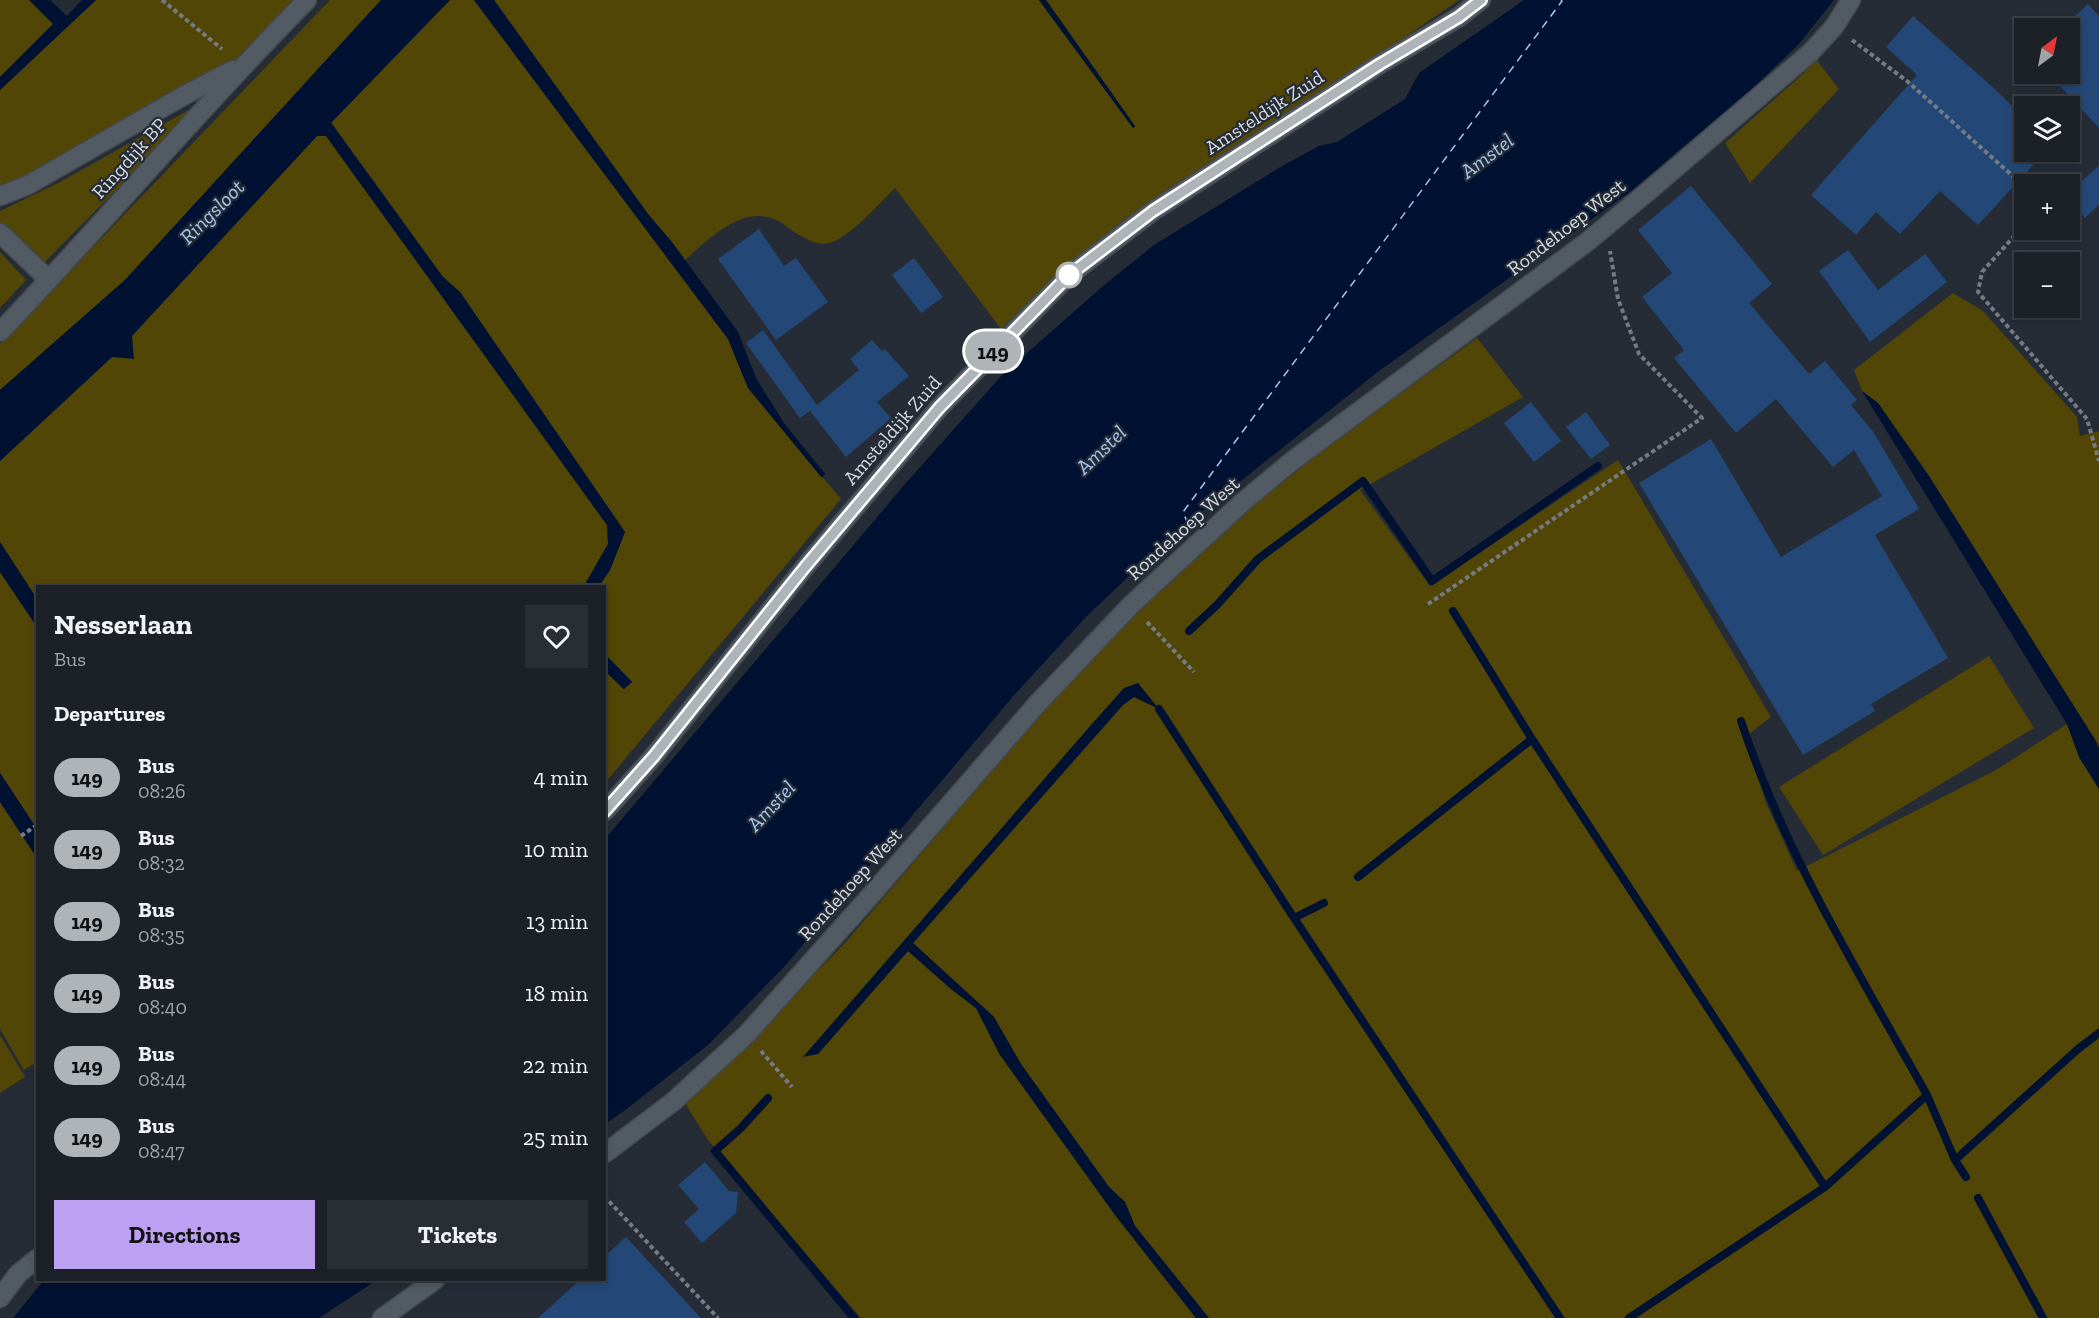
<!DOCTYPE html>
<html lang="en">
<head>
<meta charset="utf-8">
<style>
  :root { --surface:#1c2128; --page:#292e34; --text:#f1f3f6; --muted:#a0a3a8; --line:#3a3e45; --accent:#bca0f2 }
  body { margin:0; font-family:"Zilla Slab",serif; background:var(--page); color:var(--text); height:100vh; display:flex; flex-direction:column; font-size:22px; white-space:nowrap }
  * { box-sizing:border-box; margin:0 }
  p { font-size:20px; color:var(--muted) }
  .icon { flex:none; width:33px; height:33px; fill:none; stroke:currentColor; stroke-width:2; stroke-linecap:round; stroke-linejoin:round }
  .map { position:relative; flex:1; overflow:hidden }
  .drawer { position:absolute; left:36px; top:585px; width:570px; height:696px; display:flex; flex-direction:column; background:var(--surface); border-radius:0px; box-shadow:0 3px 9px #0003,0 0 0 2px var(--line) }
  .drawer>* { flex:none }
  .badge { padding:0 12px; border-radius:20px; font-size:21px; line-height:39px }
  .needle { width:39px; rotate:32deg }
  .controls { position:absolute; left:2014px; top:18px; display:grid; gap:12px }
  .controls a { display:grid; place-items:center; width:66px; height:66px; border-radius:0px; background:var(--surface); box-shadow:0 3px 9px #0003,0 0 0 2px var(--line); font-size:30px }
  .map>.badge { position:absolute; translate:-50% -50%; box-shadow:0 0 0 3px #fff }
  h2 { padding:0 18px; font-size:22px; line-height:54px }
  .round { display:grid; place-items:center; flex:none; width:63px; height:63px; border-radius:0px; background:var(--page) }
  .summary { display:flex; align-items:center; justify-content:space-between; height:102px; padding:0 18px }
  h1 { font-size:28px; font-weight:700; line-height:45px }
  .action { display:flex; gap:12px; margin-top:auto; padding:12px 18px }
  .action a { flex:1; height:69px; border-radius:0px; background:var(--accent); color:#111; font-size:24px; font-weight:700; line-height:69px; text-align:center }
  .action a+a { background:var(--page); color:var(--text) }
  ul { padding:0; list-style:none }
  li { display:flex; align-items:center; gap:18px; height:72px; padding:0 18px }
  li div { flex:1 }
  li b { display:block; font-size:22px }
  li em { font-style:normal }
  li .badge { min-width:66px; font-weight:700; text-align:center }
  .map>svg:first-child { display:block }
  .green { fill:#524607 }
  .water { fill:#001132 }
  .lines { fill:none; stroke-linecap:round; stroke-linejoin:round }
  .stream { stroke:#001132; stroke-width:8 }
  .ferry { stroke:#a5c7f3; stroke-width:1.5; stroke-dasharray:8 6; stroke-linecap:butt }
  .building { fill:#234878 }
  .minor-casing { stroke:#424850; stroke-width:21 }
  .path { stroke:#757b83; stroke-width:4; stroke-dasharray:4.5 3; stroke-linecap:butt }
  .minor { stroke:#525a64; stroke-width:18 }
  .line-casing { stroke:#fff; stroke-width:14 }
  .line { stroke:#afb4b9; stroke-width:9 }
  .stop-dot { fill:#fff; stroke:#afb4b9; stroke-width:3 }
  .labels { text-anchor:middle; stroke-width:4.5; stroke-linejoin:round; paint-order:stroke }
  .street-label { font-size:20px; fill:#d6dbe1; stroke:#252c36 }
  .water-label { font-size:21px; font-style:italic; fill:#a5c7f3; stroke:#252c36 }
</style>
</head>
<body>
<div class="map">
<svg width="2099" height="1318" viewBox="0 0 2099 1318">
  <rect width="100%" height="100%" fill="#252c36"/>
  <path class="green" d="M0,0H29L53,24L0,77Z
    M96,0H298L242,62L0,189V90Z
    M330,0H381L125,280L0,390V344Z
    M450,0H474L728,339L748,388L841,499L605,783V671L623,689L632,682L605,654L604,586H599L610,570L625,532L460,292L443,277L331,122Z
    M494,0H1039L1133,128L1135,126L1046,0H1459L1385,51L1122,221L1046,285L1001,329L895,188C881,202 847,240 829,243C817,246 809,240 799,235C791,231 784,223 776,220C742,204 708,240 685,260L648,214Z
    M1816,59L1839,89L1750,183L1725,143L1804,73Z
    M203,102L44,263L0,224V211L58,183Z
    M317,136H326L607,525L608,544L584,586H38L37,599L0,542V461L112,357Z
    M0,252L26,280L0,308Z
    M1953,293L1983,311L2077,417L2080,436L2099,431V748L1929,476L1878,403L1862,391L1854,370Z
    M1477,338L1523,397L1360,490L1430,586L1618,460L1771,717L1745,737L1766,803L1797,871L1996,770L2067,724L2079,757L2099,789V1318H1209L1135,1226L1125,1202L1109,1187L1021,1064L994,1017L913,943L1123,705L1134,697L1158,708L1124,688L818,1054L908,951L951,989L976,1008L1000,1055L1115,1215L1196,1318H861L708,1140L683,1100L772,1017L844,944L1043,711L1118,631L1252,507L1323,450Z
    M0,572L37,627V829L0,773Z
    M1989,656L2034,728L1823,855L1779,787Z
    M0,802L37,858V1062L24,1070L0,1029Z
    M0,1035L25,1077L0,1093Z"/>
  <path class="water" d="M29,0H50L67,16L82,0H96L0,90V77L53,24Z
    M381,0H450L331,123L443,277L460,292L625,532L610,570L599,586H584L608,544L607,525L326,136H317L132,336L134,359L112,357L0,461V390L125,280Z
    M474,0H494L648,214L672,242L738,332L756,378L784,423L825,474L822,478L748,388L728,339Z
    M1039,0H1046L1135,126L1133,128Z
    M1524,0H1834L1798,45L1755,86L1631,191L1379,371L1169,538L1086,617L1016,693L785,966L708,1045L624,1111L605,1124V839L905,484L1002,375L1103,286L1154,245L1282,166L1319,146L1337,142L1405,99L1419,73Z
    M1862,391L1878,403L1929,476L2096,741L2099,748V789L2079,757L2067,724Z
    M0,542L37,599V627L0,572Z
    M605,654L632,682L624,689L605,671Z
    M1138,683L1159,709L1134,697L1123,705L913,943L994,1017L1021,1064L1109,1187L1125,1202L1135,1226L1209,1318H1196L1115,1215L1000,1055L976,1008L951,989L908,951L818,1054L803,1057L1091,725L1124,688Z
    M0,773L37,829V858L0,802Z
    M44,1280H377L319,1318H13Z"/>
  <g class="lines">
    <path class="stream" d="M1189,631L1217,605L1258,559L1363,481L1432,581L1598,466
      M1159,709L1294,918L1324,903
      M1741,721C1785,854 1859,973 1927,1095
      M1532,739L1825,1187
      M1358,877L1532,739L1453,611
      M1294,918L1560,1318
      M768,1098L741,1128L715,1151L854,1318
      M1966,1177L1955,1160L2078,1049L2099,1033
      M1978,1198L2043,1318
      M1629,1318L1825,1187L1927,1095L1955,1160"/>
    <path class="ferry" d="M1188,524L1183,512L1562,1L1561,0"/>
  </g>
  <path class="building" d="M2088,4L2099,16V128L2049,74H2070V21Z
    M1913,16L1997,91L2025,119V152H2045L1978,225L1940,191L1900,234L1876,212L1856,235L1811,195L1917,75L1886,47Z
    M2099,166V205L2085,218L2070,200V191Z
    M1691,186L1772,284L1749,303L1809,374L1825,361L1857,400L1851,405L1874,433L1919,509L1875,535L1948,658L1871,704L1875,711L1803,755L1639,483L1711,439L1781,557L1882,496L1854,450L1833,467L1776,399L1736,433L1674,358L1684,350L1642,297L1672,273L1638,230Z
    M759,229L784,266L796,258L828,302L776,340L718,259Z
    M1848,250L1878,290L1925,254L1947,282L1870,342L1819,271Z
    M914,258L943,297L921,313L892,275Z
    M763,330L817,405L859,370L850,359L872,340L882,351L885,349L909,376L877,402L891,418L846,457L810,411L800,418L746,343Z
    M1531,402L1561,441L1534,462L1504,423Z
    M1586,412L1610,445L1591,459L1566,427Z
    M705,1162L729,1191L738,1192L736,1213L702,1243L684,1222L699,1209L678,1185Z
    M626,1237L701,1318H538L580,1280H604V1257Z"/>
  <g class="lines">
    <defs>
      <path id="minor" d="M0,196L28,185L183,96L233,70
        M0,233L49,280
        M0,332C104,223 201,107 307,0
        M604,812L654,756L805,567L939,408L1068,276L1153,211L1380,64L1459,17L1481,0
        M604,1154L674,1101L747,1034L872,894L1038,703L1131,605L1244,501L1291,462L1587,242L1651,189L1810,53L1834,27L1851,0
        M0,1298L18,1274L38,1258
        M382,1318L435,1280"/>
    </defs>
    <use href="#minor" class="minor-casing"/>
    <path class="path" d="M162,0L222,49
      M1852,40L1907,81L2025,187
      M2025,224L1982,272L1978,292L2087,419L2099,461
      M1428,604L1702,418L1639,354L1618,299L1610,251
      M1147,622L1194,672
      M21,836L37,825
      M761,1051L792,1087
      M604,1196L718,1318"/>
    <use href="#minor" class="minor"/>
  </g>
  <g class="lines">
    <defs>
      <path id="line" d="M604,812L654,756L805,567L939,408L1068,276L1153,211L1380,64L1459,17L1481,0"/>
    </defs>
    <use href="#line" class="line-casing"/>
    <use href="#line" class="line"/>
  </g>
  <circle class="stop-dot" cx="1069" cy="275" r="12"/>
  <g class="labels">
    <g class="street-label">
      <text transform="translate(1264 112) rotate(-33)" y="7">Amsteldijk Zuid</text>
      <text transform="translate(129 158) rotate(-48)" y="7">Ringdijk BP</text>
      <text transform="translate(1566 227) rotate(-38)" y="7">Rondehoep West</text>
      <text transform="translate(892 430) rotate(-49)" y="7">Amsteldijk Zuid</text>
      <text transform="translate(1183 528) rotate(-42)" y="7">Rondehoep West</text>
      <text transform="translate(850 884) rotate(-48)" y="7">Rondehoep West</text>
    </g>
    <g class="water-label">
      <text transform="translate(1487 156) rotate(-37)" y="7">Amstel</text>
      <text transform="translate(212 212) rotate(-45)" y="7">Ringsloot</text>
      <text transform="translate(1101 450) rotate(-44)" y="7">Amstel</text>
      <text transform="translate(771 806) rotate(-47)" y="7">Amstel</text>
    </g>
  </g>
</svg>
<div class="controls">
<a><svg class="needle" viewBox="-14 -14 28 28"><path d="M0-13l5 13h-10z" fill="#e53935"/><path d="M0 13l5-13h-10z" fill="#a0a3a8"/></svg></a>
<a><svg class="icon" aria-label="layers" viewBox="0 0 24 24"><path d="M12 4l9 5-9 5-9-5zM3 14l9 5 9-5"/></svg></a>
<a>+</a>
<a>−</a>
</div>
<b class="badge" style="left:993px;top:351px;background:#afb4b9;color:#111">149</b>
<section class="drawer">
<div class="summary"><div><h1>Nesserlaan</h1><p>Bus</p></div><a class="round"><svg class="icon" aria-label="heart" viewBox="0 0 24 24"><path d="M12 20l-8-8c-3-5 5-10 8-4 3-6 11-1 8 4z"/></svg></a></div>
<h2>Departures</h2>
<ul>
<li><span class="badge" style="background:#afb4b9;color:#111">149</span><div><b>Bus</b><p>08:26</p></div><em>4 min</em></li>
<li><span class="badge" style="background:#afb4b9;color:#111">149</span><div><b>Bus</b><p>08:32</p></div><em>10 min</em></li>
<li><span class="badge" style="background:#afb4b9;color:#111">149</span><div><b>Bus</b><p>08:35</p></div><em>13 min</em></li>
<li><span class="badge" style="background:#afb4b9;color:#111">149</span><div><b>Bus</b><p>08:40</p></div><em>18 min</em></li>
<li><span class="badge" style="background:#afb4b9;color:#111">149</span><div><b>Bus</b><p>08:44</p></div><em>22 min</em></li>
<li><span class="badge" style="background:#afb4b9;color:#111">149</span><div><b>Bus</b><p>08:47</p></div><em>25 min</em></li>
</ul>
<div class="action"><a>Directions</a><a>Tickets</a></div>
</section>
</div>
</body>
</html>
